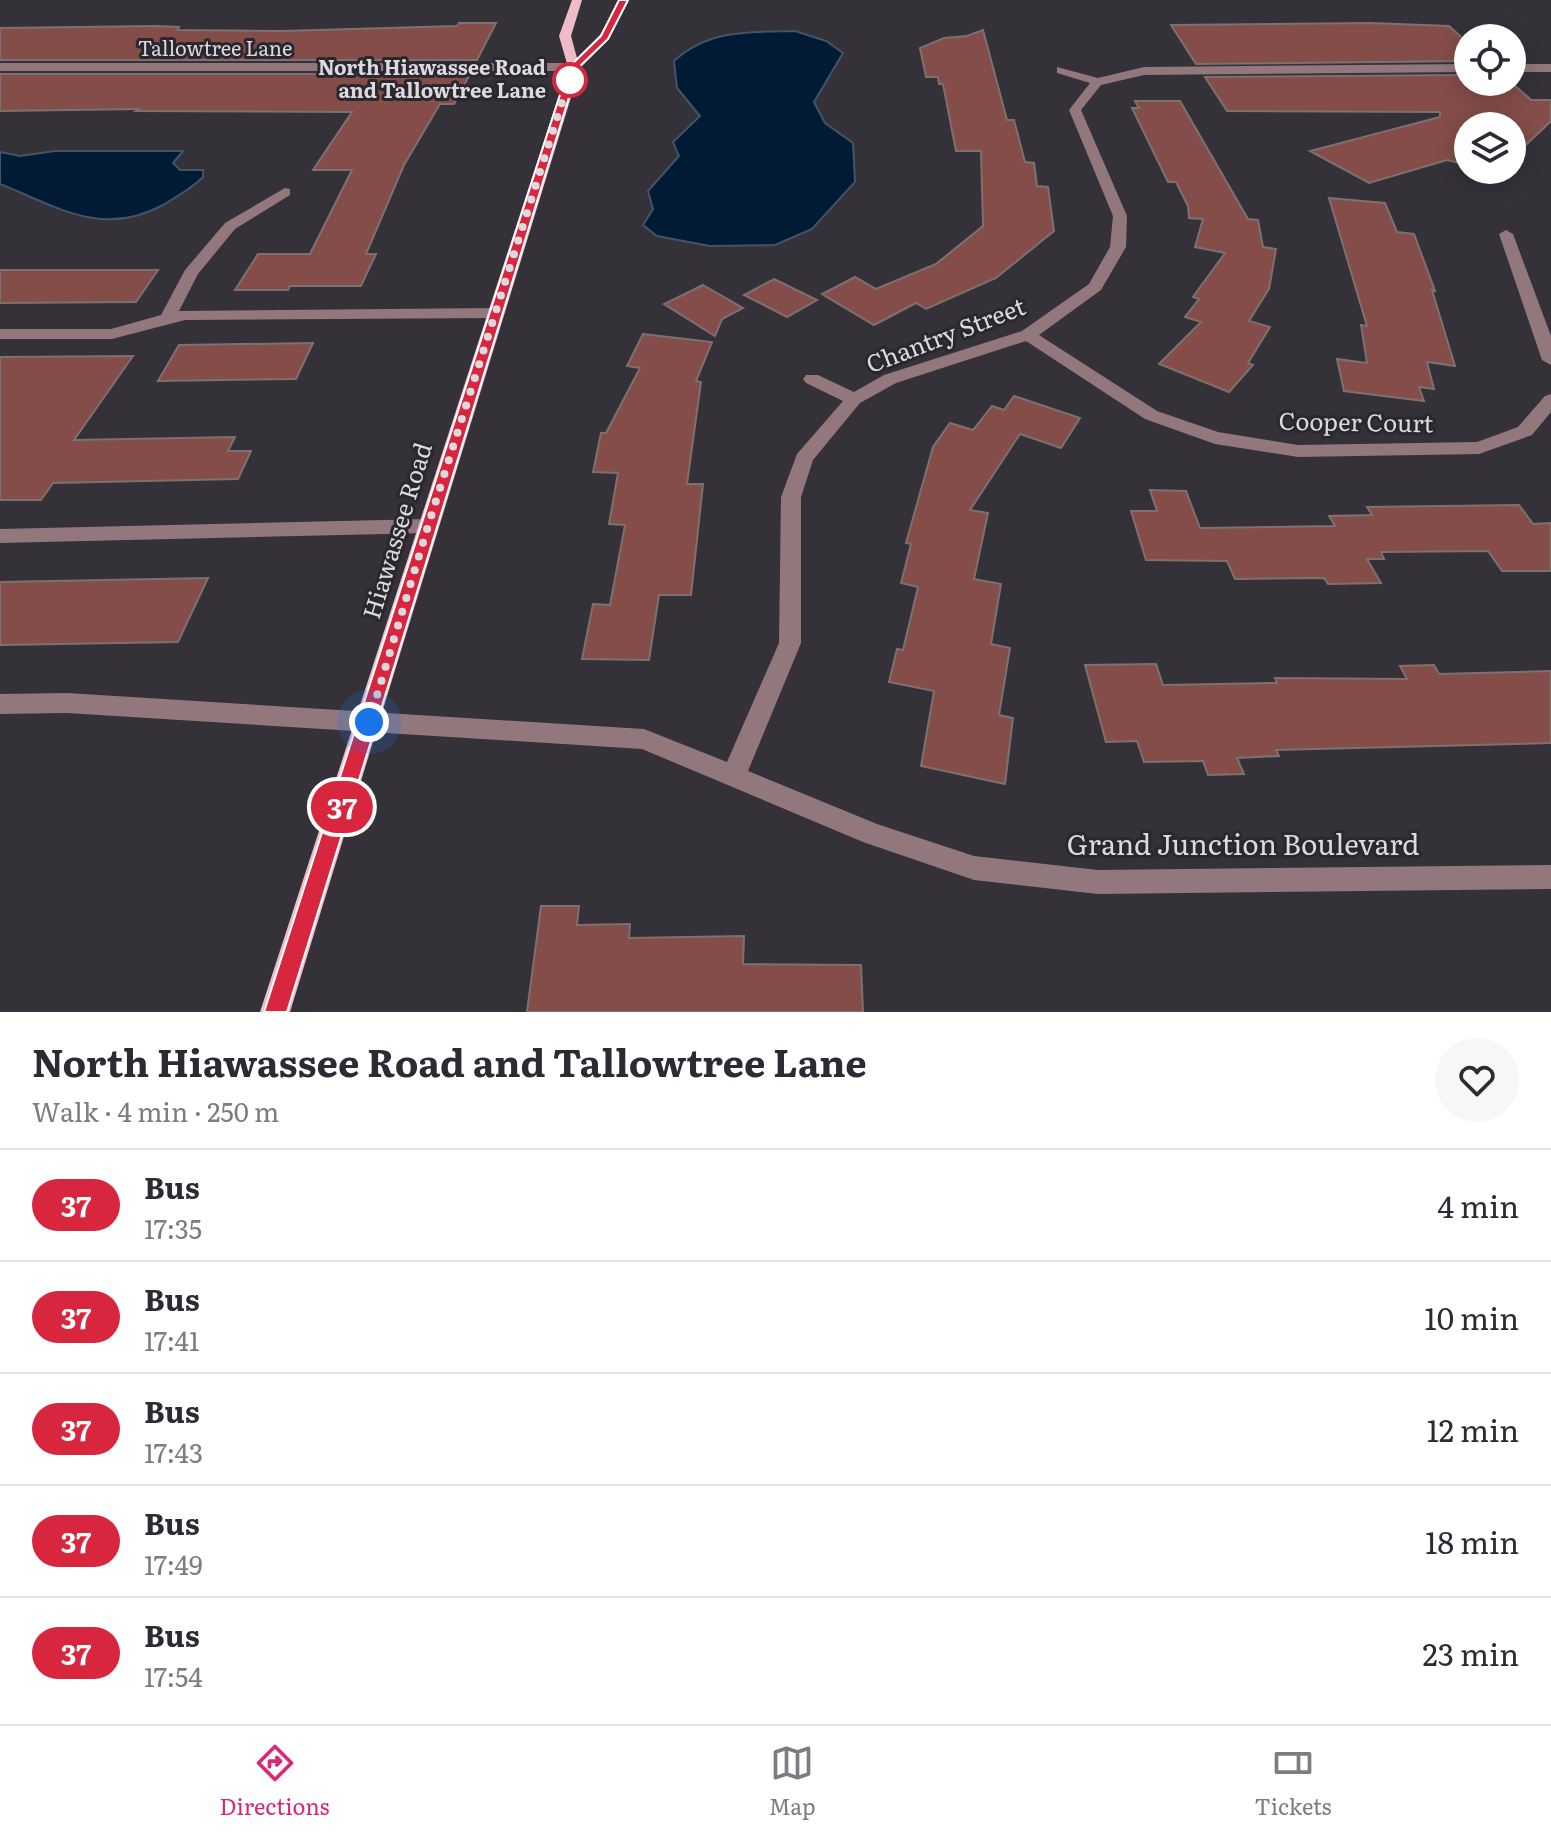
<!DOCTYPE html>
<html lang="en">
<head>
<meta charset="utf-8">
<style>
  :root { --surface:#fff; --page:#f7f7f7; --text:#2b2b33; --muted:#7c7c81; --line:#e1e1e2; --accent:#db2777 }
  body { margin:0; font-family:Literata,serif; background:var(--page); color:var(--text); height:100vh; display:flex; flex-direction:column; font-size:30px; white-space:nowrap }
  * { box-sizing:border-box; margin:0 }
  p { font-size:26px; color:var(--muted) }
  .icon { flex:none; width:44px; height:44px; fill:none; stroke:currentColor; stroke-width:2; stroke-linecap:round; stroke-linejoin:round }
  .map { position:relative; height:1012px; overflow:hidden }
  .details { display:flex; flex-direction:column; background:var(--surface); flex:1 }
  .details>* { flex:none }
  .badge { padding:0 16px; border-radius:26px; font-size:28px; line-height:52px }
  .buttons { position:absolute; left:1454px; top:24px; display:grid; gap:16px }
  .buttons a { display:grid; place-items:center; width:72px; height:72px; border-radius:50%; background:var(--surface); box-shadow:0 4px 20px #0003; font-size:40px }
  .you { position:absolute; width:40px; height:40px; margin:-20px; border:6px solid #fff; border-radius:50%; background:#1a73e8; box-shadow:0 0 0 12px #1a73e833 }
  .map>.badge { position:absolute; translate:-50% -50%; box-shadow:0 0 0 4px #fff }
  .round { display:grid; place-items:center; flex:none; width:84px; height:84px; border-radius:42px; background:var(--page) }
  .head { display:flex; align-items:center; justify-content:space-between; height:136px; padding:0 32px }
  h1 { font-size:38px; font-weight:700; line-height:60px }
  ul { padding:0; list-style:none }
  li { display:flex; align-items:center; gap:24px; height:112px; padding:0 32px; border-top:2px solid var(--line) }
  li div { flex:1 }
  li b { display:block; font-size:30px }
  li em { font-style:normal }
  li .badge { min-width:88px; font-weight:700; text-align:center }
  .menu { display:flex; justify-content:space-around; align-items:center; height:112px; border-top:2px solid var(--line); background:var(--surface); font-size:22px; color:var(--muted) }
  .menu a { display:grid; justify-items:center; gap:4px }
  .menu .active { color:var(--accent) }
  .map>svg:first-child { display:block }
  .water { fill:#001b33; stroke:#425467; stroke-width:2 }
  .building { fill:#844d49; stroke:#7d7170; stroke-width:2 }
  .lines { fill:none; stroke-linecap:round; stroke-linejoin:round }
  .minor { fill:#92777d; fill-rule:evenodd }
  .major { fill:#f0bbc7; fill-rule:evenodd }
  .line { fill:#d7263d; stroke:#fff; stroke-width:2 }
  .walk { stroke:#dcdadf; stroke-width:8; stroke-dasharray:0 14.4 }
  .stop-dot { fill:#fff; stroke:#d7263d; stroke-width:4 }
  .labels { text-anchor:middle; stroke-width:6; stroke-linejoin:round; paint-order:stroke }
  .far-street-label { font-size:20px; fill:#dcdadf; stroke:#2b272f }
  .far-stop-label { font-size:20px; font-weight:bold; fill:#dcdadf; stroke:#2b272f; text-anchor:end }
  .street-label { font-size:24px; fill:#dcdadf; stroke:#2b272f }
  .near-street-label { font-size:28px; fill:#dcdadf; stroke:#2b272f }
</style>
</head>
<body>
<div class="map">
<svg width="1551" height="1012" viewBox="0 0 1551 1012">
  <rect width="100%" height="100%" fill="#353139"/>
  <path class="water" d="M795,31L826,41L843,53L814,102L825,123L853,143L855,182L812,229L775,245L710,246L657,236L643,225L653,209L648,191L679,156L673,142L700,116L677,88L674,61C709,29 750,32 795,31Z
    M55,151H183L173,163L180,170H203V177C191,189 178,196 163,205C102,238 58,207 0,184V152L20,156Z"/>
  <path class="building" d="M459,23H496L477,60H0V28L155,26L179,27L177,30L281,31L457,26Z
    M1371,23L1449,26L1468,43V61L1196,64L1171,25Z
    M983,30L1007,120H1014L1025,162L1034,163L1037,186L1048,187L1054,231L996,278L926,309L916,303L874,325L822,294L855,277L876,289L936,264L983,226L981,151H956L943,84H939L938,77H926L920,48L944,38L967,36Z
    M0,74H470L454,104H440L404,165L366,254H376L361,286H290L288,290H235L258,254H310L352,170H313L352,112L136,111L139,109L0,111Z
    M1468,75V82H1511L1531,100H1551V121L1512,158V126H1468V165L1447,160L1369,183L1310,151L1440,117V112L1227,111L1205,77Z
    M1135,101H1180L1248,219L1258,220L1263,247L1276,249L1269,289L1249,321L1270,327L1248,363L1253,365L1229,392L1159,364L1201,322L1185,317L1199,299L1193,297L1225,253L1195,247L1203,219L1189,218L1188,206L1176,182H1168L1132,108H1139Z
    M1329,198L1385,203L1397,232L1414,234L1435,291L1432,290L1455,366L1427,362L1434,389L1419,387L1424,401L1344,391L1337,359L1367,363L1361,325L1367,326Z
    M0,270H158L136,302L0,303Z
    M774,279L817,300L787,317L744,295Z
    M703,285L743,308L722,319L715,336L664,304Z
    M643,334L712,342L696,381L701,382L687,484H703L691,595H659L649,660L582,659L593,604L610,605L625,525L609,524L618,473L593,472L601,433H606L640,368L627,366Z
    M313,343L296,379L158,381L179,345Z
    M133,356L74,440L235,437L228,451H251L238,479L53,483L41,500H0V357Z
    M1014,396L1080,418L1061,448L1020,434L970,510L988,513L974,579L1001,584L991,644L1010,648L999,715L1013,718L1005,784L921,766L934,691L889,682L897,649L903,650L918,587L901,583L911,544L906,543L933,447L950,423L973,430L992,406L1004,410Z
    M1150,490L1186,491L1200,528L1335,526L1329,516L1372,515L1367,507L1519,505L1533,524L1551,523V571H1502L1488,551L1381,552L1384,559H1367L1381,583L1328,584L1324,578L1235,579L1227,561L1146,560L1131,511H1157Z
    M208,578L178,642L0,645V582Z
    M1156,664L1163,685L1277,683L1275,678L1407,679L1400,666L1434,665L1439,674L1551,671V743L1276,750L1279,756L1237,758L1244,774L1208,775L1203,761L1144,762L1137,741L1106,742L1085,665Z
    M541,906H579L577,925L630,924L629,938L744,936L743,964L861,965L863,1012H527Z"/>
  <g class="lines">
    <path class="minor" d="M0,63H574L580,67L574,71H0Z
      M1468,64V72L1144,75L1101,85L1081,110L1127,216L1126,247L1101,290L1039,335L1157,411L1218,432L1298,445L1477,442L1518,427L1545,396L1551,394V412L1532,435L1479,454L1298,457L1215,444L1145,419L1026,341L896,383L860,403L813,460L801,497V643L748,771L877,824L974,856L1098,870L1551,865V889L1098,894L974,880L863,842L642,749L67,713L0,714V694L67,693L644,729L727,762L779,643L781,497L797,454L843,401L806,383L803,379L806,375H818L854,392L884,375L1022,331L1089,284L1110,247L1113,216L1069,110L1090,83L1057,73V67L1098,78L1144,67Z
      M1512,64H1551V72H1512Z
      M285,188L290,189V195L235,229L198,274L179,311L495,308L503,313L495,318L185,320L112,339H0V329H111L161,315L185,270L225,223Z
      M1506,230L1513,234L1551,336V365L1542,360L1499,234Z
      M428,519L435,521L438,526L435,531L428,533L0,543V529Z"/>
    <path class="major" d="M572,0H582L571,36L577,58L600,35L619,0H629L609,39L580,68L290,1012H260L568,67L559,36Z"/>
  </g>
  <path class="line" d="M619,0H628L608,39L578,68C480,382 386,698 287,1012H264C368,698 467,382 569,67L601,36Z"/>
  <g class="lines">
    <path class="walk" d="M369,722L428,526L570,77V80"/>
  </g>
  <circle class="stop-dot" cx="570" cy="80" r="16"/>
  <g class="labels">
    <g class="far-street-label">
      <text x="215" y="56">Tallowtree Lane</text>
    </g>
    <g class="far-stop-label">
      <text x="546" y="75">North Hiawassee Road<tspan x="546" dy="23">and Tallowtree Lane</tspan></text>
    </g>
    <g class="street-label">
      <text transform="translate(946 336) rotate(-21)" y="8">Chantry Street</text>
      <text transform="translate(1356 423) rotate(1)" y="8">Cooper Court</text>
      <text transform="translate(398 531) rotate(-73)" y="8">Hiawassee Road</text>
    </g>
    <g class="near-street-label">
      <text x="1243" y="855">Grand Junction Boulevard</text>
    </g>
  </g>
</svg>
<div class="buttons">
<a><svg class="icon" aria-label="locate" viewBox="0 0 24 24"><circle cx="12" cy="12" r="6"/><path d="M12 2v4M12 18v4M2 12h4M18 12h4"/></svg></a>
<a><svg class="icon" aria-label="layers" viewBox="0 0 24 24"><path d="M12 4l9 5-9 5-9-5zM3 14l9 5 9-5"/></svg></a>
</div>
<div class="you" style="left:369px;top:722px"></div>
<b class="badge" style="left:342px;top:807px;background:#d7263d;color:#fff">37</b>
</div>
<section class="details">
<div class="head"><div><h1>North Hiawassee Road and Tallowtree Lane</h1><p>Walk · 4 min · 250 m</p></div><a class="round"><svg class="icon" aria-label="heart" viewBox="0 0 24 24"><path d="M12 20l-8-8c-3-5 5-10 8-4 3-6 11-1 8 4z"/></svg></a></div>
<ul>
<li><span class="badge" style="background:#d7263d;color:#fff">37</span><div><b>Bus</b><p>17:35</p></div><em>4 min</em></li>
<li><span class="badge" style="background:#d7263d;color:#fff">37</span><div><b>Bus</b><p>17:41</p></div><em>10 min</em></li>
<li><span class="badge" style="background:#d7263d;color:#fff">37</span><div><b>Bus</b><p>17:43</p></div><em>12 min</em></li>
<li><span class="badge" style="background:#d7263d;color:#fff">37</span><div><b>Bus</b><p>17:49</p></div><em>18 min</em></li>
<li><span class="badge" style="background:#d7263d;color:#fff">37</span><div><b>Bus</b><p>17:54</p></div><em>23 min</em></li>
</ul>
</section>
<nav class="menu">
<a class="active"><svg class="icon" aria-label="directions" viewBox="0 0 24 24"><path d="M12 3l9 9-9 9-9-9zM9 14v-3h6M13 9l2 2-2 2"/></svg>Directions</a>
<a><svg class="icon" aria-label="map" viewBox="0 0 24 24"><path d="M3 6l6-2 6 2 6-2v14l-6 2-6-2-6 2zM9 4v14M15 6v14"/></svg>Map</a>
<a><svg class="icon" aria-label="tickets" viewBox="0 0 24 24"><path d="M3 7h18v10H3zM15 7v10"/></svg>Tickets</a>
</nav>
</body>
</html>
